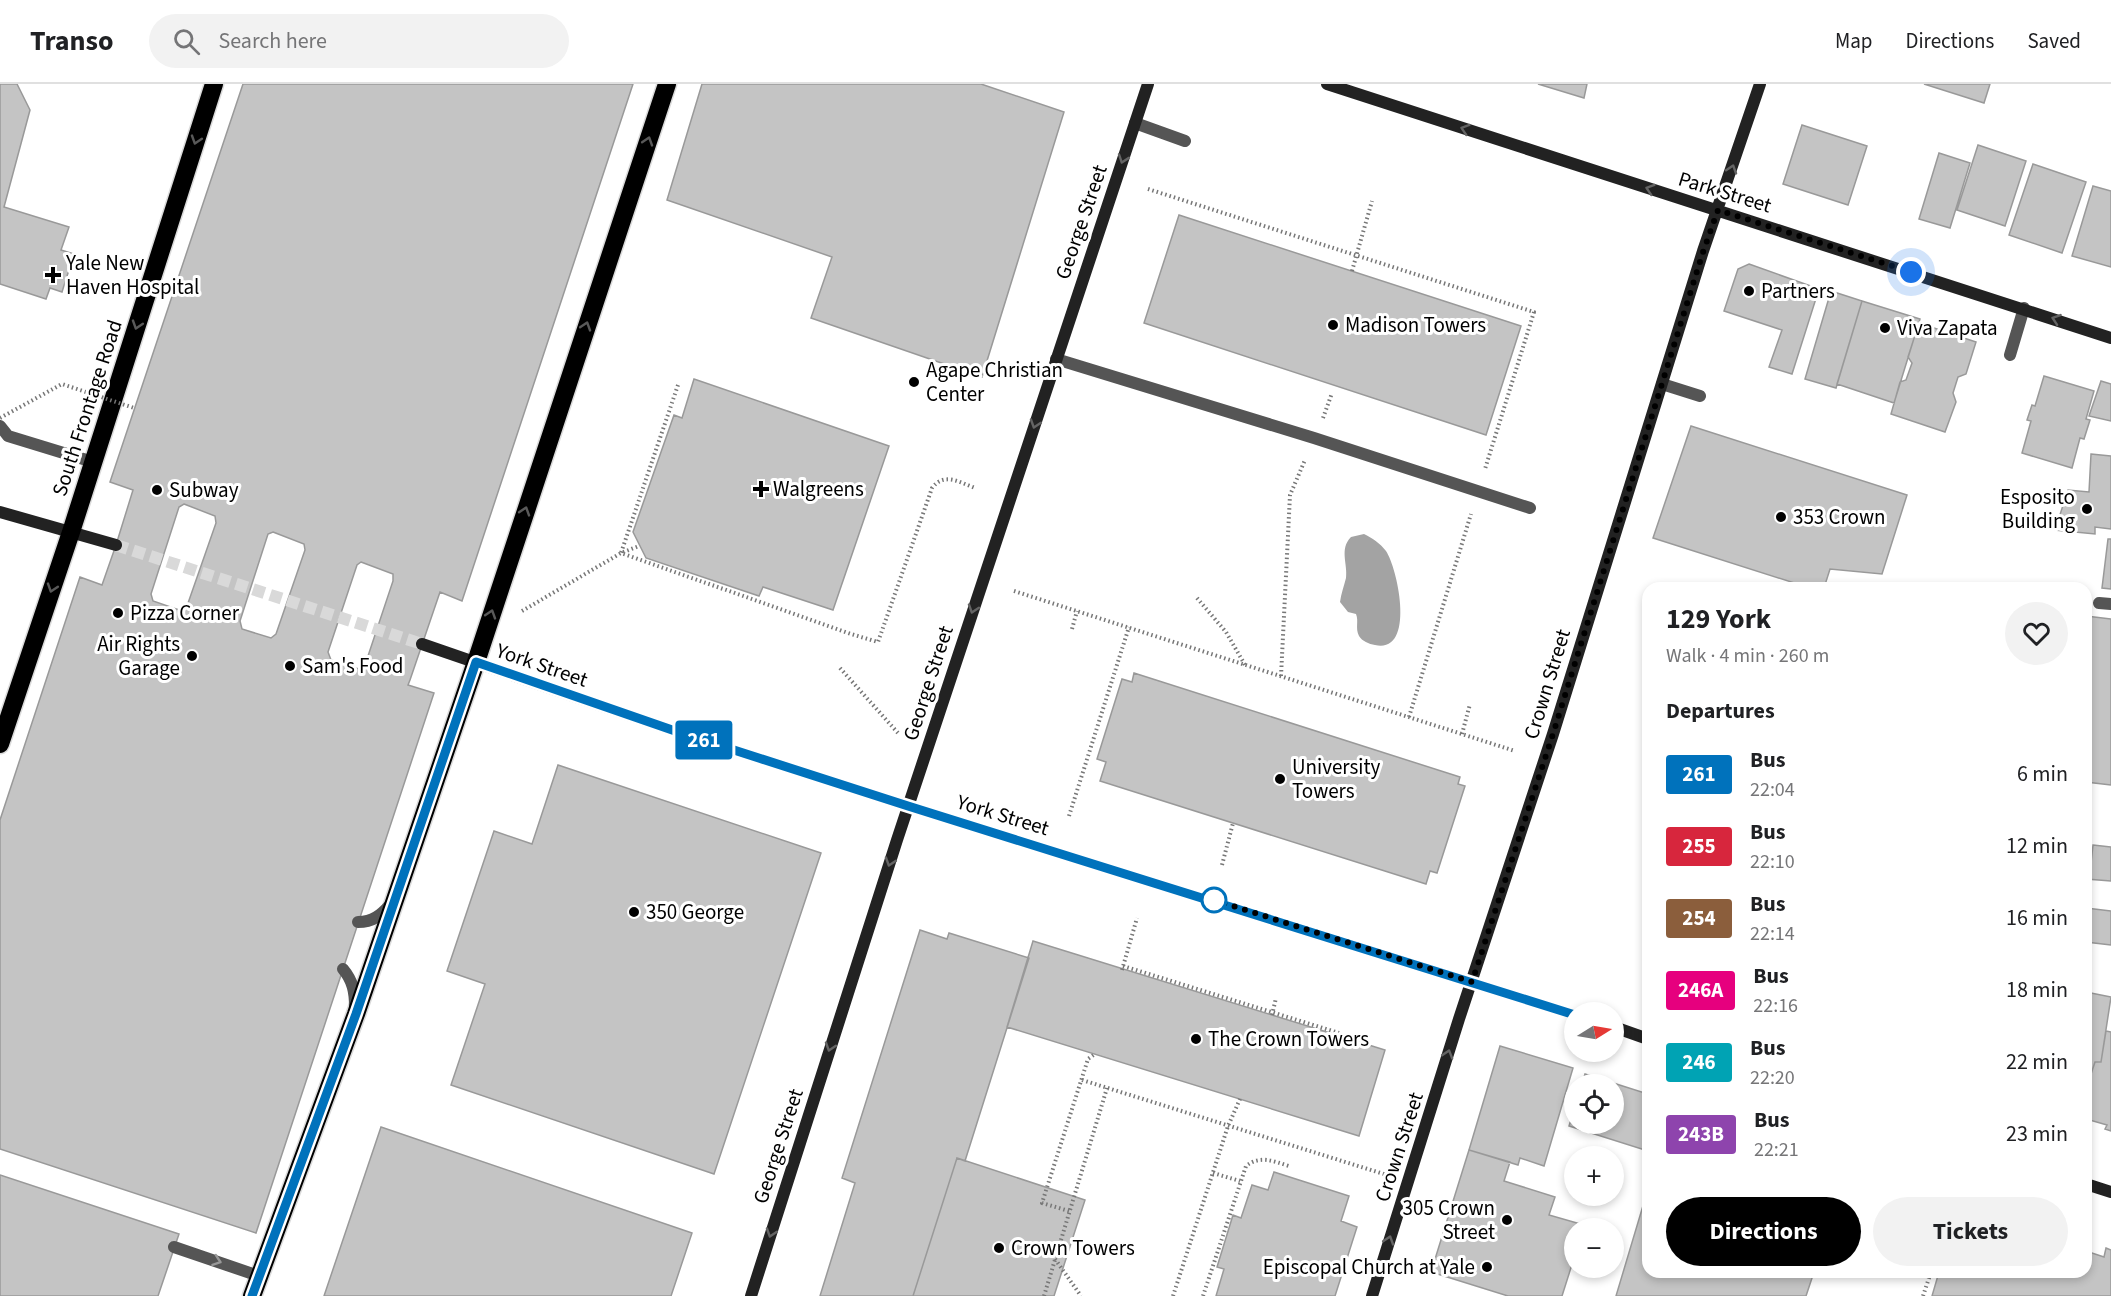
<!DOCTYPE html>
<html lang="en">
<head>
<meta charset="utf-8">
<style>
  :root { --surface:#fff; --page:#f2f2f2; --text:#202124; --muted:#757577; --line:#e0e0e0; --accent:#000 }
  body { margin:0; font-family:"Source Sans 3",sans-serif; background:var(--page); color:var(--text); height:100vh; display:flex; flex-direction:column; font-size:22px; white-space:nowrap }
  * { box-sizing:border-box; margin:0 }
  p { font-size:20px; color:var(--muted) }
  .icon { flex:none; width:33px; height:33px; fill:none; stroke:currentColor; stroke-width:2; stroke-linecap:round; stroke-linejoin:round }
  .map { position:relative; flex:1; overflow:hidden }
  .panel { position:absolute; left:1642px; top:498px; width:450px; height:696px; display:flex; flex-direction:column; background:var(--surface); border-radius:18px; box-shadow:0 3px 9px #0003 }
  .panel>* { flex:none }
  .badge { padding:0 12px; border-radius:4px; font-size:21px; line-height:39px }
  .needle { width:39px; rotate:79deg }
  .fabs { position:absolute; left:1564px; top:918px; display:grid; gap:12px }
  .fabs a { display:grid; place-items:center; width:60px; height:60px; border-radius:50%; background:var(--surface); box-shadow:0 3px 9px #0003; font-size:30px }
  .you { position:absolute; width:30px; height:30px; margin:-15px; border:4px solid #fff; border-radius:50%; background:#1a73e8; box-shadow:0 0 0 9px #1a73e833 }
  .map>.badge { position:absolute; translate:-50% -50%; box-shadow:0 0 0 3px #fff }
  h2 { padding:0 24px; font-size:22px; line-height:54px }
  .round { display:grid; place-items:center; flex:none; width:63px; height:63px; border-radius:32px; background:var(--page) }
  .summary { display:flex; align-items:center; justify-content:space-between; height:102px; padding:0 24px }
  h1 { font-size:28px; font-weight:700; line-height:45px }
  .primary-button { display:flex; gap:12px; margin-top:auto; padding:12px 24px }
  .primary-button a { flex:1; height:69px; border-radius:36px; background:var(--accent); color:#fff; font-size:24px; font-weight:700; line-height:69px; text-align:center }
  .primary-button a+a { background:var(--page); color:var(--text) }
  ul { padding:0; list-style:none }
  li { display:flex; align-items:center; gap:18px; height:72px; padding:0 24px }
  li div { flex:1 }
  li b { display:block; font-size:22px }
  li em { font-style:normal }
  li .badge { min-width:66px; font-weight:700; text-align:center }
  header { display:flex; align-items:center; gap:36px; box-sizing:border-box; height:84px; padding:0 30px; background:var(--surface); border-bottom:2px solid var(--line) }
  header strong { font-size:28px }
  nav { display:flex; gap:33px; margin-inline-start:auto; font-size:21px }
  .search { width:420px; height:54px; background:var(--page); display:flex; align-items:center; gap:15px; box-sizing:border-box; padding:0 21px; border-radius:33px; color:var(--muted); font-size:22px }
  .map>svg:first-child { display:block }
  .water { fill:#a3a3a3 }
  .building { fill:#c4c4c4; stroke:#999; stroke-width:1.5; fill-rule:evenodd }
  .lines { fill:none; stroke-linecap:round; stroke-linejoin:round }
  .secondary-tunnel { stroke:#d9d9d9; stroke-width:12; stroke-dasharray:12 6; stroke-linecap:butt }
  .highway-casing { stroke:#dbdbdb; stroke-width:21 }
  .path { stroke:#777; stroke-width:4; stroke-dasharray:1.5 3; stroke-linecap:butt }
  .lane { stroke:#555; stroke-width:12 }
  .secondary { stroke:#222; stroke-width:12 }
  .highway { stroke:#000; stroke-width:18 }
  .path-bridge { stroke:#777; stroke-width:4; stroke-dasharray:1.5 3; stroke-linecap:butt }
  .oneway { stroke:#646464 }
  .oneway2 { stroke:#595959 }
  .oneway3 { stroke:#999 }
  .line-casing { stroke:#fff; stroke-width:14 }
  .line { stroke:#0072bc; stroke-width:9 }
  .walk { stroke:#000; stroke-width:6; stroke-dasharray:0 10.8 }
  .poi-dot { fill:#000; stroke:#fff; stroke-width:2 }
  .stop-dot { fill:#fff; stroke:#0072bc; stroke-width:3 }
  .labels { text-anchor:middle; stroke-width:6; stroke-linejoin:round; paint-order:stroke }
  .street-label { font-size:21px; fill:#000; stroke:#fff }
  .poi-label { font-size:21px; fill:#000; stroke:#fff; text-anchor:start }
</style>
</head>
<body>
<header>
<strong>Transo</strong>
<div class="search"><svg class="icon" aria-label="search" viewBox="0 0 24 24"><circle cx="10" cy="10" r="6"/><path d="M15 15l6 6"/></svg>Search here</div>
<nav><a>Map</a><a>Directions</a><a>Saved</a></nav>
</header>
<div class="map">
<svg width="2111" height="1212" viewBox="0 0 2111 1212">
  <rect width="100%" height="100%" fill="#fff"/>
  <path class="water" d="M1364,450C1372,454 1380,459 1386,467C1398,485 1416,570 1375,561C1369,560 1362,557 1359,552C1355,544 1359,537 1356,530L1348,528L1340,518C1341,510 1344,502 1346,494C1348,480 1339,465 1351,453Z"/>
  <path class="building" d="M0,0H17L30,26L4,123L69,143L61,166L74,170L62,208L50,204L46,215L0,200Z
    M243,0H633L462,517L440,508L410,596L408,601L434,609L256,1149L0,1065V736L80,493L102,501L116,461L133,406L110,398ZM184,420L215,432L216,439L187,522L182,527L153,517L151,510L179,423ZM273,448L304,460L305,466L276,550L271,554L242,545L240,537L268,450ZM361,478L393,490V497L365,581L359,585L331,576L328,568L357,481Z
    M702,0H981L1064,28L982,293L811,234L832,173L667,116Z
    M1538,0H1587L1584,14Z
    M1924,0H1990L1984,19Z
    M1802,41L1867,62L1848,121L1783,100Z
    M1978,61L2026,77L2005,142L1957,126Z
    M1939,69L1970,79L1950,144L1919,135Z
    M2033,80L2086,98L2062,169L2009,151Z
    M2093,102L2111,107V183L2072,172Z
    M1179,131L1521,242L1486,351L1144,239Z
    M1749,180L1819,205L1792,290L1769,283L1782,246L1724,227L1738,185Z
    M1831,207L1862,217L1836,304L1805,295Z
    M1862,217L1920,235L1894,319L1837,300Z
    M1919,239L1976,258L1966,290L1958,293L1953,309L1956,318L1945,348L1891,330L1900,298L1906,296L1912,279L1908,273Z
    M2044,292L2094,307L2086,335L2090,336L2084,355L2080,354L2072,384L2022,369L2031,337L2027,336L2032,321L2035,322Z
    M694,295L889,362L833,526L763,503L759,512L646,474L633,448L674,331L682,334Z
    M2101,297L2111,300V337L2089,332Z
    M1691,342L1907,411L1882,490L1830,485L1824,504H1810L1653,454Z
    M2091,370L2111,372V445L2095,443V450L2055,446L2068,406L2089,408Z
    M2108,455H2111V505L2102,504Z
    M2086,532L2111,535V701L2086,698Z
    M1134,589L1460,693L1458,700L1465,702L1437,789L1430,787L1426,800L1100,697L1106,678L1097,675L1122,595L1132,598Z
    M558,681L821,769L714,1090L451,1001L485,900L447,887L494,747L532,760Z
    M2093,761L2111,763V797L2086,795V778L2091,779Z
    M2086,824L2111,827V861L2086,858Z
    M920,846L947,855L949,849L1029,874L965,1077L957,1074L913,1212H820L855,1099L842,1094Z
    M1033,857L1385,966L1359,1052L1007,943Z
    M2086,908L2111,913L2101,978H2095L2086,1005Z
    M2106,947L2111,948V1047L2105,1045L2107,1041L2086,1035V1005L2095,978H2101Z
    M1500,962L1573,984L1544,1082L1520,1074L1518,1081L1469,1066Z
    M1585,990L1648,1010V1067L1569,1042L1575,1022V1040H1614V1000H1582Z
    M381,1043L692,1149L671,1212H324Z
    M1469,1066L1510,1078L1504,1097L1555,1113L1549,1131L1584,1141L1583,1144H1575V1171L1562,1212H1508L1431,1188Z
    M957,1074L1085,1116L1054,1212H913Z
    M1274,1088L1349,1112L1341,1137L1357,1143L1335,1212H1216L1224,1185L1217,1183L1233,1131L1241,1134L1252,1101L1268,1106Z
    M0,1091L179,1150L158,1212H0Z
    M1648,1105V1188H1814L1806,1212H1616Z
    M2106,1164L2111,1166V1212H1932L1939,1188H2086V1167L2104,1173Z"/>
  <g class="lines">
    <path class="secondary-tunnel" d="M116,461L422,560"/>
    <defs>
      <path id="highway" d="M0,660L71,448L214,0
        M252,1212L356,930L476,578L667,0"/>
    </defs>
    <use href="#highway" class="highway-casing"/>
    <path class="path" d="M1148,105L1534,228L1485,385
      M1352,187L1372,117
      M678,301L621,469L851,550L878,558L932,404C944,388 959,398 975,404
      M1323,334L1332,309
      M1014,507L1515,667
      M1197,514L1226,548L1245,581
      M522,527L621,469L639,462
      M1072,545L1077,527
      M840,584L898,649
      M1281,592L1290,411L1305,376
      M1409,633L1471,430
      M1462,650L1470,620
      M1069,732L1129,543
      M1222,781L1233,739
      M1123,882L1339,949
      M1122,886L1137,834
      M1272,931L1276,914
      M1082,996L1387,1091
      M1213,1089L1240,1097
      M1069,1127L1042,1119L1088,975L1095,970
      M1055,1175L1081,1212
      M1044,1212L1107,1004
      M1173,1212L1228,1042L1240,1015
      M1203,1212L1246,1082C1260,1071 1273,1077 1289,1082
      M1923,1212L1931,1188"/>
    <path class="lane" d="M1135,39L1185,57
      M2010,271L2024,224
      M1056,275L1314,354L1530,424
      M1662,300L1700,312
      M0,342L8,352L93,378
      M2099,519L2111,520
      M358,838C373,838 381,831 390,821
      M343,885C353,897 355,908 355,923
      M174,1163L259,1192"/>
    <path class="secondary" d="M1327,0L2111,254
      M0,428L116,461
      M422,560L678,648L908,722L1575,931
      M1614,943L1648,955
      M2086,1100L2111,1108
      M751,1212L897,756L1148,0
      M1372,1212L1459,935L1553,650L1703,167L1760,0"/>
    <use href="#highway" class="highway"/>
    <path class="path-bridge" d="M0,334L62,300L134,324"/>
  </g>
  <defs><path id="oneway-chevron" d="M-2-3.5L2.5 0L-2 3.5" fill="none" stroke-width="1.6" stroke-linecap="round" stroke-linejoin="round" transform="scale(1.5)"/></defs>
  <g class="oneway">
    <use href="#oneway-chevron" transform="translate(1465 45) rotate(-162)"/>
    <use href="#oneway-chevron" transform="translate(1123 75) rotate(109)"/>
    <use href="#oneway-chevron" transform="translate(1732 85) rotate(-72)"/>
    <use href="#oneway-chevron" transform="translate(1650 105) rotate(-162)"/>
    <use href="#oneway-chevron" transform="translate(2056 235) rotate(-161)"/>
    <use href="#oneway-chevron" transform="translate(1035 340) rotate(108)"/>
    <use href="#oneway-chevron" transform="translate(973 525) rotate(108)"/>
    <use href="#oneway-chevron" transform="translate(890 778) rotate(108)"/>
    <use href="#oneway-chevron" transform="translate(830 963) rotate(108)"/>
    <use href="#oneway-chevron" transform="translate(1448 970) rotate(-73)"/>
    <use href="#oneway-chevron" transform="translate(771 1149) rotate(108)"/>
    <use href="#oneway-chevron" transform="translate(1389 1156) rotate(-72)"/>
  </g>
  <g class="oneway2">
    <use href="#oneway-chevron" transform="translate(196 56) rotate(108)"/>
    <use href="#oneway-chevron" transform="translate(648 57) rotate(-72)"/>
    <use href="#oneway-chevron" transform="translate(137 241) rotate(108)"/>
    <use href="#oneway-chevron" transform="translate(586 242) rotate(-72)"/>
    <use href="#oneway-chevron" transform="translate(525 427) rotate(-72)"/>
    <use href="#oneway-chevron" transform="translate(52 504) rotate(108)"/>
    <use href="#oneway-chevron" transform="translate(491 530) rotate(-72)"/>
  </g>
  <use class="oneway3" href="#oneway-chevron" transform="translate(217 1177) rotate(19)"/>
  <g class="lines">
    <defs>
      <path id="line" d="M252,1212L356,930L476,578L678,648L908,722L1575,931"/>
    </defs>
    <use href="#line" class="line-casing"/>
    <use href="#line" class="line"/>
    <path class="walk" d="M1214,816L1472,898L1553,650L1703,168L1718,126L1911,188"/>
  </g>
  <g class="poi-dot">
    <path d="M50 182h6v6h6v6h-6v6h-6v-6h-6v-6h6z"/>
    <circle cx="1749" cy="207" r="6"/>
    <circle cx="1333" cy="241" r="6"/>
    <circle cx="1885" cy="244" r="6"/>
    <circle cx="914" cy="298" r="6"/>
    <path d="M758 396h6v6h6v6h-6v6h-6v-6h-6v-6h6z"/>
    <circle cx="157" cy="406" r="6"/>
    <circle cx="2087" cy="425" r="6"/>
    <circle cx="1781" cy="433" r="6"/>
    <circle cx="118" cy="529" r="6"/>
    <circle cx="192" cy="572" r="6"/>
    <circle cx="290" cy="582" r="6"/>
    <circle cx="1280" cy="695" r="6"/>
    <circle cx="634" cy="828" r="6"/>
    <circle cx="1196" cy="955" r="6"/>
    <circle cx="1507" cy="1136" r="6"/>
    <circle cx="999" cy="1164" r="6"/>
    <circle cx="1487" cy="1183" r="6"/>
  </g>
  <circle class="stop-dot" cx="1214" cy="816" r="12"/>
  <g class="labels">
    <g class="street-label">
      <text transform="translate(1725 108) rotate(17)" y="7">Park Street</text>
      <text transform="translate(1081 138) rotate(-71)" y="7">George Street</text>
      <text transform="translate(87 324) rotate(-72)" y="7">South Frontage Road</text>
      <text transform="translate(542 581) rotate(19)" y="7">York Street</text>
      <text transform="translate(928 599) rotate(-72)" y="7">George Street</text>
      <text transform="translate(1547 600) rotate(-73)" y="7">Crown Street</text>
      <text transform="translate(1003 731) rotate(17)" y="7">York Street</text>
      <text transform="translate(778 1062) rotate(-72)" y="7">George Street</text>
      <text transform="translate(1399 1063) rotate(-72)" y="7">Crown Street</text>
    </g>
    <g class="poi-label">
      <text x="66" y="186">Yale New<tspan x="66" dy="24">Haven Hospital</tspan></text>
      <text x="1761" y="214">Partners</text>
      <text x="1345" y="248">Madison Towers</text>
      <text x="1897" y="251">Viva Zapata</text>
      <text x="926" y="293">Agape Christian<tspan x="926" dy="24">Center</tspan></text>
      <text x="773" y="412">Walgreens</text>
      <text x="169" y="413">Subway</text>
      <text x="2075" y="420" text-anchor="end">Esposito<tspan x="2075" dy="24">Building</tspan></text>
      <text x="1793" y="440">353 Crown</text>
      <text x="130" y="536">Pizza Corner</text>
      <text x="180" y="567" text-anchor="end">Air Rights<tspan x="180" dy="24">Garage</tspan></text>
      <text x="302" y="589">Sam's Food</text>
      <text x="1292" y="690">University<tspan x="1292" dy="24">Towers</tspan></text>
      <text x="646" y="835">350 George</text>
      <text x="1208" y="962">The Crown Towers</text>
      <text x="1495" y="1131" text-anchor="end">305 Crown<tspan x="1495" dy="24">Street</tspan></text>
      <text x="1011" y="1171">Crown Towers</text>
      <text x="1475" y="1190" text-anchor="end">Episcopal Church at Yale</text>
    </g>
  </g>
</svg>
<div class="fabs">
<a><svg class="needle" viewBox="-14 -14 28 28"><path d="M0-13l5 13h-10z" fill="#e53935"/><path d="M0 13l5-13h-10z" fill="#757577"/></svg></a>
<a><svg class="icon" aria-label="locate" viewBox="0 0 24 24"><circle cx="12" cy="12" r="6"/><path d="M12 2v4M12 18v4M2 12h4M18 12h4"/></svg></a>
<a>+</a>
<a>−</a>
</div>
<div class="you" style="left:1911px;top:188px"></div>
<b class="badge" style="left:704px;top:656px;background:#0072bc;color:#fff">261</b>
<section class="panel">
<div class="summary"><div><h1>129 York</h1><p>Walk · 4 min · 260 m</p></div><a class="round"><svg class="icon" aria-label="heart" viewBox="0 0 24 24"><path d="M12 20l-8-8c-3-5 5-10 8-4 3-6 11-1 8 4z"/></svg></a></div>
<h2>Departures</h2>
<ul>
<li><span class="badge" style="background:#0072bc;color:#fff">261</span><div><b>Bus</b><p>22:04</p></div><em>6 min</em></li>
<li><span class="badge" style="background:#d7263d;color:#fff">255</span><div><b>Bus</b><p>22:10</p></div><em>12 min</em></li>
<li><span class="badge" style="background:#8b5e3c;color:#fff">254</span><div><b>Bus</b><p>22:14</p></div><em>16 min</em></li>
<li><span class="badge" style="background:#e6007e;color:#fff">246A</span><div><b>Bus</b><p>22:16</p></div><em>18 min</em></li>
<li><span class="badge" style="background:#00a3b4;color:#fff">246</span><div><b>Bus</b><p>22:20</p></div><em>22 min</em></li>
<li><span class="badge" style="background:#8e44ad;color:#fff">243B</span><div><b>Bus</b><p>22:21</p></div><em>23 min</em></li>
</ul>
<div class="primary-button"><a>Directions</a><a>Tickets</a></div>
</section>
</div>
</body>
</html>
